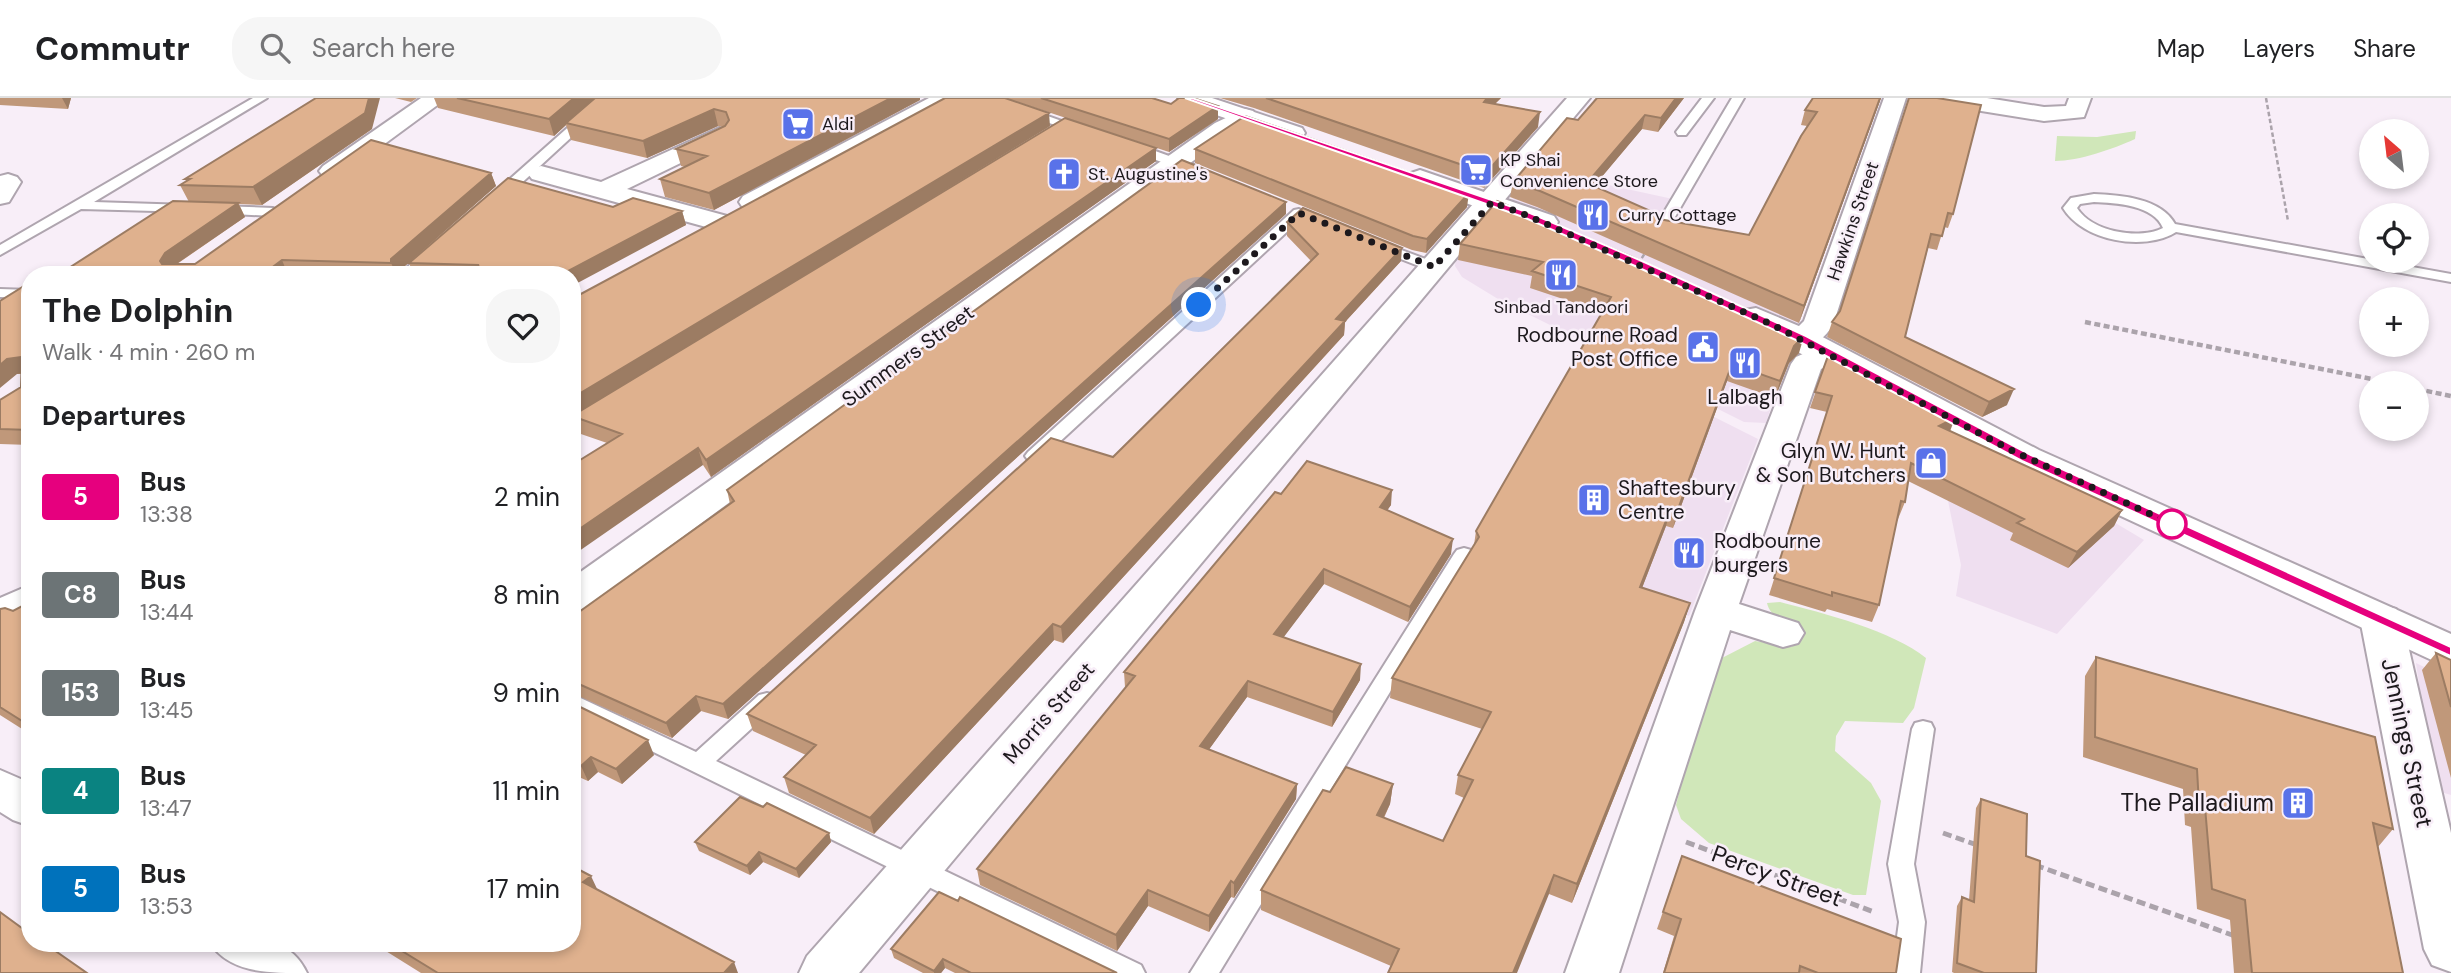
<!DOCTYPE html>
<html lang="en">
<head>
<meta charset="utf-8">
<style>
  :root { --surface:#fff; --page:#f6f6f6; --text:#202124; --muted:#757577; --line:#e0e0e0 }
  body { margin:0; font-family:"DM Sans",sans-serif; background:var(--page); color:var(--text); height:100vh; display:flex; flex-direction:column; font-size:26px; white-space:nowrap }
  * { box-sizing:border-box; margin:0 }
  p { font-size:23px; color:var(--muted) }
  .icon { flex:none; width:38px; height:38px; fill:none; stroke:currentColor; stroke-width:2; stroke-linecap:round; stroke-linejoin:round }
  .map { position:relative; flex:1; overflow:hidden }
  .sheet { position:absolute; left:21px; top:168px; width:560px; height:686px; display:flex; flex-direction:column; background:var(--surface); border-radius:28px; box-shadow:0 4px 10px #0003 }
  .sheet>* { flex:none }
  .badge { padding:0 14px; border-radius:5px; font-size:24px; line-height:46px }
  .needle { width:46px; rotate:332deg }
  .fabs { position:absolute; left:2359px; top:21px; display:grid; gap:14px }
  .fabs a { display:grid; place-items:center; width:70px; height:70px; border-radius:50%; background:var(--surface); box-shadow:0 4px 10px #0003; font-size:35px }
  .you { position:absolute; width:35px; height:35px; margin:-18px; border:5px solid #fff; border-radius:50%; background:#1a73e8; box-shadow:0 0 0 10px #1a73e833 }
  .map>.badge { position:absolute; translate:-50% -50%; box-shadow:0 0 0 4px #fff }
  h2 { padding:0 21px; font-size:26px; line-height:63px }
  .round { display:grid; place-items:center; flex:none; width:74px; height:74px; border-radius:28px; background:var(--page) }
  .headline { display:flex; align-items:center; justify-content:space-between; height:119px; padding:0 21px }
  h1 { font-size:33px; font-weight:700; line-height:52px }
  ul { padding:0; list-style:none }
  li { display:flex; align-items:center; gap:21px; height:98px; padding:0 21px }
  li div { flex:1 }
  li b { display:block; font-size:26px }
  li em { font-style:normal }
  li .badge { min-width:77px; font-weight:700; text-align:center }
  header { display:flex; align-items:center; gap:42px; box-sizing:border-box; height:98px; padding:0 35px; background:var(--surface); border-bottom:2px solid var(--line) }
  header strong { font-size:33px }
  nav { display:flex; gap:38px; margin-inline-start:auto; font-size:24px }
  .search { width:490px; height:63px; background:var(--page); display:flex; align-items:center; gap:18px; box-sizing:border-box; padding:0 24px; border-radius:28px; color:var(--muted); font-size:26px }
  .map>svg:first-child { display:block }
  .built { fill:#efdff0 }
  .green { fill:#d0e7b9 }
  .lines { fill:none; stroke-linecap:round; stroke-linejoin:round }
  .lane-casing { stroke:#afa5af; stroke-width:4 }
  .street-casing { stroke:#afa5af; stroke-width:4 }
  .secondary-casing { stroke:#afa5af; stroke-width:4 }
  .path-far2 { stroke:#aba3ab; stroke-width:2.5; stroke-dasharray:4.5 2.5; stroke-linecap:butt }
  .path-far1 { stroke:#aba3ab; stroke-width:4.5; stroke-dasharray:6 3.5; stroke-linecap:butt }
  .path { stroke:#aba3ab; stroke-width:5; stroke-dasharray:9 4.5; stroke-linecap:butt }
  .lane { fill:#fff; fill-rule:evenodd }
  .street { fill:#fff; fill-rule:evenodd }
  .secondary { fill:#fff; fill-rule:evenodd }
  .wall { fill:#c0987a }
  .shaded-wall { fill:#9c7c63 }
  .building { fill:#dfb18e; stroke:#9c7c63; stroke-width:2 }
  .line { fill:#e6007e; stroke:#fff; stroke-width:2 }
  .walk { stroke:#1d191d; stroke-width:7; stroke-dasharray:0 12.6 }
  .stop-dot { fill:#fff; stroke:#e6007e; stroke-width:3.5 }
  .labels { text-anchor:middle; stroke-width:5; stroke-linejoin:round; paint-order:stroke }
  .far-poi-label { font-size:18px; fill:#1d191d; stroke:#f8eef8; text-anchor:start }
  .far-street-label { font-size:18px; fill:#1d191d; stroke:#f8eef8 }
  .poi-label { font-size:21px; fill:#1d191d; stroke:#f8eef8; text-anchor:end }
  .street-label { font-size:21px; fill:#1d191d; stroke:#f8eef8 }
  .near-street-label { font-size:24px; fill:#1d191d; stroke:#f8eef8 }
  .near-poi-label { font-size:24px; fill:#1d191d; stroke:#f8eef8; text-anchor:end }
</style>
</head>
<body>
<header>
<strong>Commutr</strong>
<div class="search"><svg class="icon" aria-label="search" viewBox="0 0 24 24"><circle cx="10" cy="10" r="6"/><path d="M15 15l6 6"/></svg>Search here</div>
<nav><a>Map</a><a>Layers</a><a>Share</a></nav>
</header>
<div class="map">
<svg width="2451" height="875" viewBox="0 0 2451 875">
  <rect width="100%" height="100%" fill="#f8eef8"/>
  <path class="built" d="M1544,73L1682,103L1666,135L1817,167L1766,325L1744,324L1498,201L1462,179L1455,168L1456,160L1492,119Z
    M1587,255L1758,341L1689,518L1472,451Z
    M1945,388L2107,420L2144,442L2057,536L1956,498L1961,467Z
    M2416,565L2451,582V697L2434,692Z"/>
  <path class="green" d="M2136,33L2135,41C2113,51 2079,63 2055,63L2057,38L2097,39Z
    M1780,504C1823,515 1893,533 1926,560L1914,610L1903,625L1845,623L1836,638L1835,653L1871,685L1881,703L1866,797H1853L1709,745L1681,721L1676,707L1708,584L1720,561L1755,543L1792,549L1796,528C1784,522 1770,519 1767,505Z"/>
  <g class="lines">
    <defs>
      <path id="lane" d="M253,0H267L94,104L188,107L193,108V114L81,111L0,157V147Z
        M601,0H614L502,103H492V97Z
        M980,0H997L1087,32L1077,35Z
        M1702,0H1714L1686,37H1678L1676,34Z
        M1732,0H1744L1668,131L1661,135L1656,134L1654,131Z
        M1133,45L1194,67L1196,70L1190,74L1186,73L1129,52V46Z
        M2094,96C2120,97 2161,100 2175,126L2451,176V184L2176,134C2144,154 2083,143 2063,110L2071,100ZM2094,104C2116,105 2154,107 2163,130C2139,142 2092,134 2077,110L2080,106Z
        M219,108L273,110L280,114L273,118L214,115V109Z
        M1299,111L1306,115L1304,118L1040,362H1028L1025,358L1028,354L1294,112Z
        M1380,144L1439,166L1441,169L1439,172H1429L1375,151V145Z
        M431,151L438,155L415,177H399L426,152Z
        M0,191L30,192V200L0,199Z
        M1464,450L1471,452L1474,456L1219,875H1190L1454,456L1457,452Z
        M767,595L775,597L778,603L775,609L716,663L1141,867L1145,875H1104L572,614V596L696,654L759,597Z
        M1923,623L1931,625L1934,631L1914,766L1925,824L1920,875H1892L1899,824L1888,766L1912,631L1915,625Z"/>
      <path id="street" d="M421,0H447L341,78L332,81L323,78L319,73L323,68Z
        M929,0H957L954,5L761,110L752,112L743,110L739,104L743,98Z
        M1567,0H1590L859,875H799L807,858Z
        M1884,0H1906L1833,227C1823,243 1810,252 1791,248L1786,241L1804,223Z
        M1933,0H1987L2044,9L2066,8L2069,0H2091L2084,19L2044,23L1944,7L1936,5Z
        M1245,11L1253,13L1257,18L1253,23L1231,35L586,510L572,513V480L1215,25Z
        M719,30L728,32L731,37L728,42L627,91L727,118L731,124L727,130L717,132L532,81L528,76L532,71L541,68L601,84Z
        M8,76L17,79L21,84L9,104L0,106V78Z
        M1828,245L1839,248L1844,255L1839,262L1821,271L1739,506L1798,525L1804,535L1798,545L1783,549L1730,532L1619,875H1565L1695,513L1791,266L1796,259Z
        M30,487V519L0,531V500Z
        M2381,507L2396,511L2402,521L2451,735V874L2432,867L2424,851L2360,521L2366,511Z
        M0,672L30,685V728L13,722L0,714Z
        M210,845C250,845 287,833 307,875C267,875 230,875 210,845Z"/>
      <path id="secondary" d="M1178,0H1212L1302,30L1305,35L1302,40L1293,42L1284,40L1181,5Z
        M1420,72L1554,118L1558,124L1554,130L1544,132L1534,130L1411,85L1407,80L1411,75Z
        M1756,210L1813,234L2039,352L2451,536V568L2436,564L2013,368L1745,226L1741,219L1745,212Z"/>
    </defs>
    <use href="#lane" class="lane-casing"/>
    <use href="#street" class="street-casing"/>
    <use href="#secondary" class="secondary-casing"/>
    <path class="path-far2" d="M2266,0L2288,123
      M1638,166L1647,152"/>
    <path class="path-far1" d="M2085,224L2392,285
      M2417,291L2451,298"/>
    <path class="path" d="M1943,735L1977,747
      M1686,744L1874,814
      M2035,767L2235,838"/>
    <use href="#lane" class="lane"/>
    <use href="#street" class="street"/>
    <use href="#secondary" class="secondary"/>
  </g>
  <path class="wall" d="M0,0H71L68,11L0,7Z
    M395,0H417L411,4Z
    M434,0H920V2L714,112L665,99L660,81L685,69L681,68L676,51L723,29L718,28L647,60L571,42L566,27L554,38L438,10Z
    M1005,0H1152L1218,21L1169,54Z
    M1220,0H1501L1495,6L1538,29L1484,90L1254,10Z
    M1597,0H1684L1658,34L1642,31L1594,88L1659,121L1749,137L1807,28L1801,27L1805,12L1881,0L1799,225L1537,109L1510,99L1513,84L1578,22Z
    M1909,0L1953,116L1948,130L1944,129L1937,152L1928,150L1905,239L2007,307L1982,319L1827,239L1832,224L1840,213Z
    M1050,28L748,212L1156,50V63L711,379L703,367L607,345L578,335L572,320V199Z
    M372,31L262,107L239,106L245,119L177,166H195L491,75L496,88L397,175V177H58L189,104L180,87L186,83L185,81Z
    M1195,51L1467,109L1426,155L1412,152L1195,65Z
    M1497,103L1799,255L1789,265L1775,300L1727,283L1673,430L1666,428L1642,490L1690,505L1684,524L1572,805L1549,796L1391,868L1261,812V792L1330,694L1393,686L1390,706L1384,720L1443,743L1464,700L1455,696L1458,677L1482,631L1390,600L1392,580L1474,447L1476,433L1602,214L1530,190L1532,178L1458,162L1460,146Z
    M613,109L682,113L686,127L572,177H414L409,165Z
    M1286,116L728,621L701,613L672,640L572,595V519L730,406L727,392Z
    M1287,124L1401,163L1345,224L1344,237L1085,521L1063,545L1054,542L874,736L789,695L784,679L806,657L753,633L747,616L1113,359L1311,163L1287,138Z
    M26,191H30V347L0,346V302L21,289V276H17Z
    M1828,258L1950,333L2122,412L2114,428L2068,470L2010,442L2013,435L1908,383L1905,404L1898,421H1897L1879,507L1872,524L1827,511L1825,514L1769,497L1827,314L1810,310Z
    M1281,396L1391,407L1387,412L1451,456L1408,524L1324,486L1283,539L1360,582L1332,629L1247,599L1209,651L1297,686L1296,701L1234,800L1231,799L1209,834L1148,808L1117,853L980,787L977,771L1126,590L1125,589L1124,574Z
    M30,504V636L0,617V511L13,513Z
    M2436,555L2451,562V680L2422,572Z
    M2096,559L2393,731L2378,749L2403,875H2234L2230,822L2197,811L2191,729L2185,727L2183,691L2083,659L2085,578Z
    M572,605L654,657L622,686L598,674L588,683L572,676Z
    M1981,701L2026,758L2036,875H1954L1952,874L1957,808L1962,799L1969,802L1976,710Z
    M763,709L829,735L831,744L799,780L763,764L750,777L699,753L695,744Z
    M1682,758L1896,875H1663L1674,838L1657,831Z
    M598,792L738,875H421L373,845H572Z
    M891,851L1117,875H955L945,870L941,875H923L894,860Z"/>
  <path class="shaded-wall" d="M62,0H71L68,11Z
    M369,0H380L372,31L262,107L253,89Z
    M574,0H597L566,25V27L554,38L549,21Z
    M891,0H920V2L714,112L709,95Z
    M1487,0H1501L1482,18L1484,4Z
    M1676,0H1684L1658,34L1661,20Z
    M1880,0H1881L1799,225L1804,208Z
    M1218,8V21L1169,54V41Z
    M714,11L718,28L647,60L643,43Z
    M1540,14L1538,29L1484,90L1486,75Z
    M1049,15L1050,28L572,319V300Z
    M1645,17L1642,31L1584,100L1587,85Z
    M1156,50V63L711,379L706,362Z
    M491,75L496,88L397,175V177L391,165V161Z
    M1469,95L1467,109L1426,155L1427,141Z
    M1286,104V116L728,621L723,606Z
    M238,105L245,119L172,169L168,177L160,163L165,155Z
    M682,113L686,127L572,188V177H566V174Z
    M1402,150L1401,163L1345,224L1344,237L1063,545L1061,529L1336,221Z
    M282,162L288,177H262Z
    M1804,238L1799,255L1789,265L1775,300L1780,283L1794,248Z
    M22,259L30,274L17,276L0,290V267L7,261Z
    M1732,266L1727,283L1673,430L1678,411Z
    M2014,291L2007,307L1982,319L1989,304Z
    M1955,320L1949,336L1939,328Z
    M698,350L703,367L572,458V436Z
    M1392,392L1391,407L1379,424L1380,409Z
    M1671,410L1666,428L1635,508L1640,489Z
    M2122,412L2114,428L2068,470L2077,454Z
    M1453,441L1451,456L1408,524L1410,509Z
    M1324,471V486L1274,552V536Z
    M1690,505L1684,524L1572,805L1577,786Z
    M1053,526L1054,542L874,736L870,720Z
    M1361,566L1360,582L1332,629L1333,614Z
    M1248,583L1247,599L1200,664V648Z
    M696,598L701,613L672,640L666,625Z
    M648,642L654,657L622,686L616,671Z
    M591,659L598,674L588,683L581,668Z
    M1297,686L1296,701L1234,800V785Z
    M1393,686L1390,706L1375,737L1377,717Z
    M829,735L831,744L799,780L796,771Z
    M759,754L763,764L750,777L747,768Z
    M1554,777L1549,796L1517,875H1513Z
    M591,778L599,795L583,784Z
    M1231,783V799L1209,834V818Z
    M1148,792V808L1117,853L1116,837Z
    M943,861L945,870L941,875H934V873Z
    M734,864L738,875H724Z"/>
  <path class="building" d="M316,0H369L365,15L253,89L180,87L190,81H185Z
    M457,0H574L549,21Z
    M595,0H891L709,95L660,81L707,58L676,51L725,28L729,22L726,14L714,11L643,43L566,25Z
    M945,0H1005L1049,15L572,300V199L579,197Z
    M1041,0H1152L1171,6L1179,0H1193L1218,8L1169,41Z
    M1266,0H1487L1484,4L1540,14L1486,75Z
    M1597,0H1676L1661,20L1645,17L1587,85L1655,115L1659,121L1749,137L1801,38L1817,14L1805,12L1813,0H1880L1804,208L1540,93L1513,84L1567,20L1578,22Z
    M1909,0H1937L1981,7L1953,116L1948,115L1942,138L1931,136L1905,239L2014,291L1989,304L1832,224L1840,213Z
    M1245,18L1469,95L1427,141L1413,138L1195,51Z
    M1065,20L1156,50L706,362L698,350L572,436V367L622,336L572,318Z
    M371,42L491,75L391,161V165L282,162L262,177H58L173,103L238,105L165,155L160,163L162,166H195Z
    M1182,62L1286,104L723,606L696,598L666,625L572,583V519L734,403L727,392Z
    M508,80L613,109L633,100L682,113L566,174V177H459L479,167L409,165Z
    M1497,103L1630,158L1804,238L1794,248L1780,283L1732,266L1678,411L1671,410L1640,489L1690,505L1577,786L1554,777L1513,875H1388L1399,851L1261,792L1323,692L1330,694L1346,669L1393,686L1377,717L1443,743L1473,682L1458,677L1491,614L1392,580L1479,439L1476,433L1611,199L1532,173L1543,164L1460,146Z
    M1303,110L1402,150L1336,221L1345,223L1061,529L1053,526L870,720L784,679L816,647L747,616L1051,340L1113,359L1318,156L1287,124Z
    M24,188L23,191H30V332L0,331V302L21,289L22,259L7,261L0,267V203Z
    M1833,255L1955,320L1939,328L2122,412L2077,454L2017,425L2024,421L1911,365L1905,404L1901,403L1879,507L1832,494V498L1774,480L1832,298L1815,294L1828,258Z
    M1307,363L1392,392L1380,409L1453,441L1410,509L1324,471L1274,536L1361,566L1333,614L1248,583L1200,648L1297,686L1234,785L1231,783L1209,818L1148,792L1116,837L977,771L1135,578L1124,574L1275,394L1281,396Z
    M30,504V628L0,609V511L5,510L13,513Z
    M2436,555L2451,562V609Z
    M2096,559L2375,639L2393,731L2373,725L2403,875H2252L2245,802L2212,791L2205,709L2199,707L2197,671L2095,639Z
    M572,605L648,642L616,671L591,659L581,668L572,664Z
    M740,699L763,709L767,705L829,735L796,771L759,754L747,768L695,744Z
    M1981,701L2027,716L2026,758L2040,763L2036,875H1984L1957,865L1962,799L1974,804Z
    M1682,758L1901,841L1896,875H1818L1800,868L1799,875H1664L1681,821L1663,814Z
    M572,768L591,778L583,784L734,864L724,875H438L389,845H572Z
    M939,794L958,803L960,799L1117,875H971L943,861L934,873L891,851Z
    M0,814L30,836V845H44L87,875H0Z"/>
  <path class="line" d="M1185,0H1192L1530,115L1642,163L1806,238L2031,357L2451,549V558L2446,556L2022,363L1798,243L1635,168L1523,119Z"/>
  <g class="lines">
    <path class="walk" d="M1199,207L1299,115L1434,169L1492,104L1526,117L1771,226L2013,353L2179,429L2172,426"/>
  </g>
  <defs>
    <symbol id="supermarket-square" viewBox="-11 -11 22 22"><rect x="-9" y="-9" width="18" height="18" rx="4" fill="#5972e9" stroke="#f8eef8"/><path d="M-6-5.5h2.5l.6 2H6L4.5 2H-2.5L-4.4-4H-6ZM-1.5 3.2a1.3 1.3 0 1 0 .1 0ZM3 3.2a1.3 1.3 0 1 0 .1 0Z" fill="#fff"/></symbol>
    <symbol id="church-square" viewBox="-11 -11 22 22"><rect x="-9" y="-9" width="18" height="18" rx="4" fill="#5972e9" stroke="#f8eef8"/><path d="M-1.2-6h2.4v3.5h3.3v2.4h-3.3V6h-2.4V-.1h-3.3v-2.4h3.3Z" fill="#fff"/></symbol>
    <symbol id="restaurant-square" viewBox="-11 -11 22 22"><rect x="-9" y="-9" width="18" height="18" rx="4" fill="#5972e9" stroke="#f8eef8"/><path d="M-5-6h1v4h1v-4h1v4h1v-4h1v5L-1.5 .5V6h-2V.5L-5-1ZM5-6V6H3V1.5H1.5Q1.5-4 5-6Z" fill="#fff"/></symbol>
    <symbol id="civic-square" viewBox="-11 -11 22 22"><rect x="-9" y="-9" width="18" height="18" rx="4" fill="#5972e9" stroke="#f8eef8"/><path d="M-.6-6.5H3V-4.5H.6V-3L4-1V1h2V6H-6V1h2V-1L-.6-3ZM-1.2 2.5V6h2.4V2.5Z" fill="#fff"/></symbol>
    <symbol id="shop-square" viewBox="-11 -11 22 22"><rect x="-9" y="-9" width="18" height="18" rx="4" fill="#5972e9" stroke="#f8eef8"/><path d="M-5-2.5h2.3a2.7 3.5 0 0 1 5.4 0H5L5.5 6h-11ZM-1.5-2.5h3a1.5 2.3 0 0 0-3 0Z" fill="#fff"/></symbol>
    <symbol id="building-square" viewBox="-11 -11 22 22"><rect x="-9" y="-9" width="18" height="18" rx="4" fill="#5972e9" stroke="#f8eef8"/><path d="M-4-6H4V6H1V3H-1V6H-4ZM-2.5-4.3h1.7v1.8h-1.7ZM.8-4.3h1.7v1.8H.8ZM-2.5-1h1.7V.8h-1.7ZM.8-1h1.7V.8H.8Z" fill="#fff"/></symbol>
  </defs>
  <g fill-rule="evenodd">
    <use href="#supermarket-square" x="779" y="7" width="38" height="38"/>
    <use href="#supermarket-square" x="1457" y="53" width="38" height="38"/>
    <use href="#church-square" x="1045" y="57" width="38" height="38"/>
    <use href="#restaurant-square" x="1574" y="98" width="38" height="38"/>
    <use href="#restaurant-square" x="1542" y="158" width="38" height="38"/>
    <use href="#civic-square" x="1684" y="230" width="38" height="38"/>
    <use href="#restaurant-square" x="1726" y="246" width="38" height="38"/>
    <use href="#shop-square" x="1912" y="346" width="38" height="38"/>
    <use href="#building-square" x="1575" y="383" width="38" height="38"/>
    <use href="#restaurant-square" x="1670" y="436" width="38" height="38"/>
    <use href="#building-square" x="2279" y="686" width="38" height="38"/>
  </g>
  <circle class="stop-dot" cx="2172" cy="426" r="14"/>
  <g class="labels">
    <g class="far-poi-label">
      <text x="822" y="32">Aldi</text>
      <text x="1500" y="68">KP Shai<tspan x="1500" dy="21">Convenience Store</tspan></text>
      <text x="1088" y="82">St. Augustine's</text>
      <text x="1618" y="123">Curry Cottage</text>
      <text x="1561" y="215" text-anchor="middle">Sinbad Tandoori</text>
    </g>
    <g class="far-street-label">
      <text transform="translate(1853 123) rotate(-71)" y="6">Hawkins Street</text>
    </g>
    <g class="poi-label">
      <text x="1678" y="244">Rodbourne Road<tspan x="1678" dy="24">Post Office</tspan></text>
      <text x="1745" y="306" text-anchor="middle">Lalbagh</text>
      <text x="1906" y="360">Glyn W. Hunt<tspan x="1906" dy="24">&amp; Son Butchers</tspan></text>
      <text x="1618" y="397" text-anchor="start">Shaftesbury<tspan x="1618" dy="24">Centre</tspan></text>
      <text x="1714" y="450" text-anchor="start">Rodbourne<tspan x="1714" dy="24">burgers</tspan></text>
    </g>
    <g class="street-label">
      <text transform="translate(908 258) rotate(-36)" y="7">Summers Street</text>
      <text transform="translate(1049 615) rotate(-49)" y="7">Morris Street</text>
    </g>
    <g class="near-street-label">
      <text transform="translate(2407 645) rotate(78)" y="8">Jennings Street</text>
      <text transform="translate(1777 778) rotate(20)" y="8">Percy Street</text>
    </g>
    <g class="near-poi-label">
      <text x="2274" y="713">The Palladium</text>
    </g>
  </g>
</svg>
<div class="fabs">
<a><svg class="needle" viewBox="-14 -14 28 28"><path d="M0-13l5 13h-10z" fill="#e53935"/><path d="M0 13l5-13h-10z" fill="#757577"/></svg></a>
<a><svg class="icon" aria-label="locate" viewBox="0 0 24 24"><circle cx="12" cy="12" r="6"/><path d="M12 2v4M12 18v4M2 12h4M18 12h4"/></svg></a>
<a>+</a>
<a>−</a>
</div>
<div class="you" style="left:1199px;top:207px"></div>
<section class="sheet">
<div class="headline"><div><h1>The Dolphin</h1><p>Walk · 4 min · 260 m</p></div><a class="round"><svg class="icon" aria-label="heart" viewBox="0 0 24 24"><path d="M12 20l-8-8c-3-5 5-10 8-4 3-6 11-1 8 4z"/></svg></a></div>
<h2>Departures</h2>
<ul>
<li><span class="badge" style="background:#e6007e;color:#fff">5</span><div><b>Bus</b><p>13:38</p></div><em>2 min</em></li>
<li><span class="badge" style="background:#6c7476;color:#fff">C8</span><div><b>Bus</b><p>13:44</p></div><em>8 min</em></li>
<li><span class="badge" style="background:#6c7476;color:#fff">153</span><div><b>Bus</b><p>13:45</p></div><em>9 min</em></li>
<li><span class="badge" style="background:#0a8381;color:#fff">4</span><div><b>Bus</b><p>13:47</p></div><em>11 min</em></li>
<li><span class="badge" style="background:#0072bc;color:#fff">5</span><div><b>Bus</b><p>13:53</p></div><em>17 min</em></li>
</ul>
</section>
</div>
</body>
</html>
